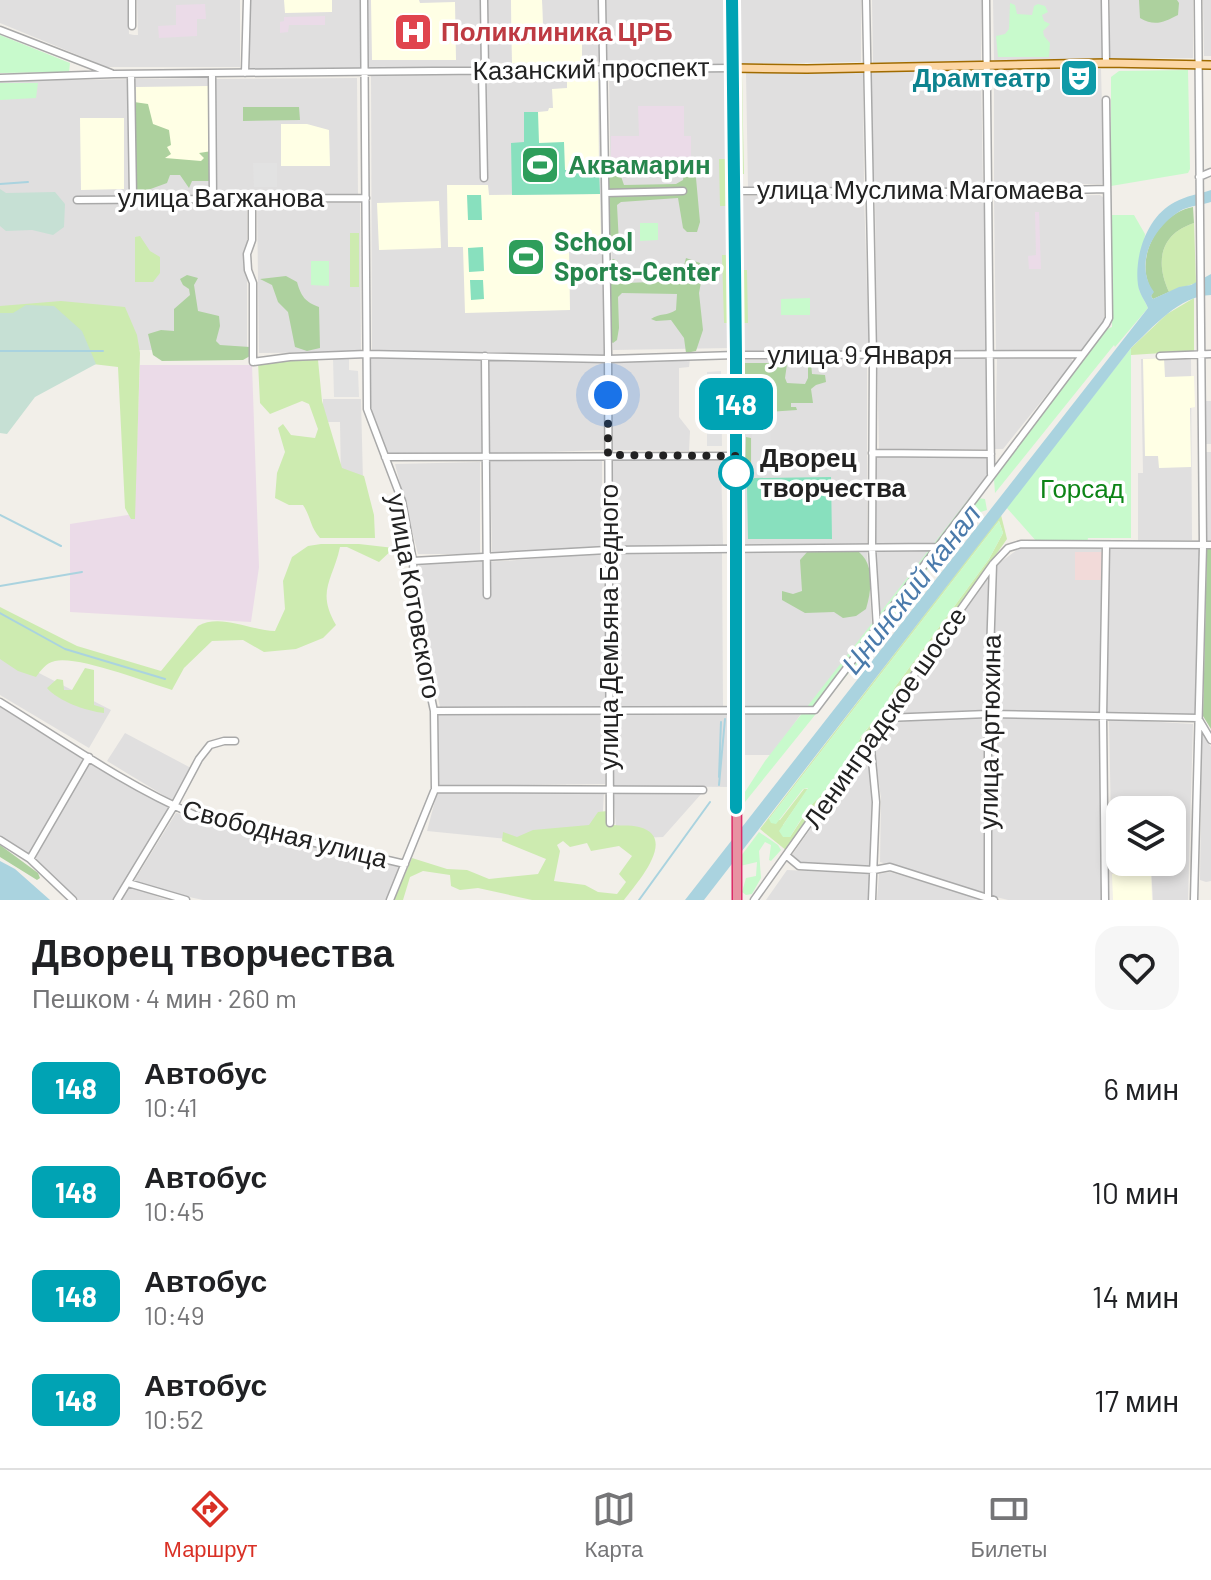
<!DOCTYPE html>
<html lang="ru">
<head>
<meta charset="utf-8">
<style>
  :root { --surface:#fff; --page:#f6f6f6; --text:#202124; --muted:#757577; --line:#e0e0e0; --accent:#d93025 }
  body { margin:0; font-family:Barlow,sans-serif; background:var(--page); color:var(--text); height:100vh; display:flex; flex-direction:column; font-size:30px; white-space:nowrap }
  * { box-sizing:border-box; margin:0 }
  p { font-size:26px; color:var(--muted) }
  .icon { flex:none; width:44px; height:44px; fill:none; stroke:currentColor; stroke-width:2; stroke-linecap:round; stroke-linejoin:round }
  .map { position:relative; height:900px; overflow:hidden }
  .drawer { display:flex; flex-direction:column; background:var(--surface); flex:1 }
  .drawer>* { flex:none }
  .badge { padding:0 16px; border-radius:12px; font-size:28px; line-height:52px }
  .fabs { position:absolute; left:1106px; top:796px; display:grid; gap:16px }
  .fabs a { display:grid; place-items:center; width:80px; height:80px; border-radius:16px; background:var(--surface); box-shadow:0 4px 12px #0003; font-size:40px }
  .you { position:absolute; width:40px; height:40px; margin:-20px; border:6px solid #fff; border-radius:50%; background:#1a73e8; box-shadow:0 0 0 12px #1a73e833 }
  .map>.badge { position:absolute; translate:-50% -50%; box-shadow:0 0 0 4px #fff }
  .round { display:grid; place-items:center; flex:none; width:84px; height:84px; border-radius:24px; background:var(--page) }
  .summary { display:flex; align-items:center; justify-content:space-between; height:136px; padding:0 32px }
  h1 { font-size:38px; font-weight:800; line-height:60px }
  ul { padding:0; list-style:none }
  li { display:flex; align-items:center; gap:24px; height:104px; padding:0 32px }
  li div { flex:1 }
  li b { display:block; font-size:30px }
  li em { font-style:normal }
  li .badge { min-width:88px; font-weight:700; text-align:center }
  .tabs { display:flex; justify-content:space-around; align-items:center; height:112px; border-top:2px solid var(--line); background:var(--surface); font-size:22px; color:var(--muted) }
  .tabs a { display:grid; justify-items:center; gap:4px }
  .tabs .selected { color:var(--accent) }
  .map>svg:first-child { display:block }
  .residential { fill:#e0dfdf; fill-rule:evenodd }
  .commercial { fill:#f2dad9 }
  .industrial { fill:#ebdbe8 }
  .education { fill:#ffffe5 }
  .grass { fill:#cdebb0; fill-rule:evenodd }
  .forest { fill:#add19e }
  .wetland { fill:#c6e0d4 }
  .park { fill:#c8facc }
  .pitch { fill:#88e0be }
  .parking { fill:#e2e2e2 }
  .water { fill:#aad3df }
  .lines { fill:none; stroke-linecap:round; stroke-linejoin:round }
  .stream { stroke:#aad3df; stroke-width:2 }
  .minor-casing { stroke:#a9a9a9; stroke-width:9 }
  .major-casing { stroke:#a06b00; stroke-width:10 }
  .highway-casing { stroke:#dc2a67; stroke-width:11 }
  .minor { stroke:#fff; stroke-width:6 }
  .major { stroke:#fcd6a4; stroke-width:7 }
  .highway { stroke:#e892a2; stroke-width:8 }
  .line-casing { stroke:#fff; stroke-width:18 }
  .line { stroke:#00a3b4; stroke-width:12 }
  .walk { stroke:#222; stroke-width:8; stroke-dasharray:0 14.4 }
  .stop-dot { fill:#fff; stroke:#00a3b4; stroke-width:4 }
  .labels { text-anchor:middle; stroke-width:7; stroke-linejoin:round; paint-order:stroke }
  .health-label { font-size:26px; font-weight:bold; fill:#be3a42; stroke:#fff; text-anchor:start }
  .street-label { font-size:26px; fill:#222; stroke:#fff }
  .culture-label { font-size:26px; font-weight:bold; fill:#0d838f; stroke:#fff; text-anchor:end }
  .leisure-label { font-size:26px; font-weight:bold; fill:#27864d; stroke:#fff; text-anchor:start }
  .stop-label { font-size:26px; font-weight:bold; fill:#222; stroke:#fff; text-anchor:start }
  .park-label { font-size:26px; fill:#0c8416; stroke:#fff }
  .water-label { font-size:28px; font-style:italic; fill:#4a7aab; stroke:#fff }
</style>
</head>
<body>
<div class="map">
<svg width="1211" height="900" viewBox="0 0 1211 900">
  <rect width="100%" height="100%" fill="#f2efe9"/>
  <path class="residential" d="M0,0H128L129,34L134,35H138L137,0H240V67H107L0,23Z
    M250,0H363V70H250Z
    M366,0H483V69L367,71Z
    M486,0H511L512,63H487Z
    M542,0H600L601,61L582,62V28L543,29Z
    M604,0H729L730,66L604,69Z
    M734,0H861V62L735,64Z
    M872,0H982L981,61L873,63Z
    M993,0H1102V59L994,60Z
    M1110,0H1193V58L1110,59Z
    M1203,0H1211V56H1204Z
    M994,69H1101L1104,184L994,185Z
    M870,70H981L983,188L873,187Z
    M728,71L731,348L613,350L609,74Z
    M863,71L864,187H748L746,73Z
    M483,72H600L605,356L372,351L371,76Z
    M209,78L210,204L247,205V350H119L0,310V81Z
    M357,78L358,196H216L215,79Z
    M1100,195L1104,198V323L1081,351L996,352L994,197Z
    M739,196H864L869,352H741Z
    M875,196H986V350L877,352Z
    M257,203H360L361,352L259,353Z
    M1191,357L1192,540L1138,541V473H1143L1141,359Z
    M370,358L481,359L482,453L388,454L371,408Z
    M1071,358L1073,362L1003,449H995L997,359Z
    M489,359L606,361L604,450L489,454Z
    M690,359L689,367L679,368V417L690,431L689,451L611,450V360Z
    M867,359V545L743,544L742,360Z
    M877,359H986L989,449H879Z
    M323,399H361L363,482H341L340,422H323Z
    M1204,401H1211V444H1204Z
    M1204,452H1211V543L1204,544Z
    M611,456L721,460L723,546L611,547Z
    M876,457L988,458L990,472L937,545L874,546Z
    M602,458V547L492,553L490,461Z
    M480,462V554H418L395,464Z
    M1021,547L1104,549L1101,714L991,710L995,566Z
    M1201,547L1196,717L1105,715L1108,549Z
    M875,551H933L880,618Z
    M722,552L723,708H614L611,553Z
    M867,552L872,626L813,706H744L742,553Z
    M604,553L607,707H440L421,619L419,563L505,561Z
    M991,572L985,712L889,717Z
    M0,653L111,710L89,748L0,695Z
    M0,707L84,758L28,856L0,838Z
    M606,713L605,784L438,786V715Z
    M614,713L730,714L731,787L612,786Z
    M745,714H801L772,755H745Z
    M985,716V893L880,862L881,798L873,741L887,721Z
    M991,716L1101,718L1104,900H1008L992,896Z
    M1109,719L1193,724L1188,900H1153L1151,869L1112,873ZM1120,810H1172V862H1120Z
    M125,733L191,768L173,801L107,761Z
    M1202,733L1211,747V881L1206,882L1200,880Z
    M868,747L873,801L871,866L800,863L792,855Z
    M90,762L170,808L113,900H78L35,859Z
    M604,792L602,827L517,840L427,831L437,793Z
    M613,792L702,793L663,837L617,839Z
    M176,813L401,866L386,900H203L162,891L134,881Z
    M787,870L871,874L870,900H766Z
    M890,872L983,900H877L879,874Z
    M129,886L161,898L169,900H120Z"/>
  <path class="commercial" d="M1075,552H1102L1101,580H1075Z"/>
  <path class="industrial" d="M205,4L206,19H197V36L159,38L158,26L176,25V5Z
    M325,16V25H289L288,32L280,33V22L284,21V17Z
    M638,106H684V136H691V157L611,158V136H639Z
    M1035,212H1039L1041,269H1029L1028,256L1036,255Z
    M140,365H252L259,567L251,622L70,612V524L134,514Z"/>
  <path class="education" d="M284,0H332V12L285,13Z
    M371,0H419L420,3L455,2L456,60H372Z
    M511,0H542L543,29L582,28V62L512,63Z
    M567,74H598L599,169L565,170L538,143V112L548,111L549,108H553L552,89L567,88Z
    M209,86L210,166L137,167L136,87Z
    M80,118H124V189L81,190Z
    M281,124H307L329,130L330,166H281Z
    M447,185H488L489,195L600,194L601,238H576L569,247L570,310L465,313L463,247H448Z
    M439,201L441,248L379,250L377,203Z
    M1164,358L1165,377L1194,376L1195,407L1190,408L1191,467L1159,468L1158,456H1145L1143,359Z
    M1151,870L1152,900H1113L1112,874Z"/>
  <path class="grass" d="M742,77L744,174H740L738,78Z
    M719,159H725L726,206H720Z
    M1194,223L1196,283L1169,292C1155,262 1160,234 1194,223Z
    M350,233H359V287H350Z
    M140,236L150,251L160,257V273L153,282H135V237Z
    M722,255H727L729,323H724Z
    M743,270H747L748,323H744Z
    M1194,298V351L1131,355V348L1167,314Z
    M61,301L125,307L137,335L140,353L135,519H131L125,508L118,367L0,353V306Z
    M304,359L318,360L322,401L342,468L364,476L374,515L375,538H320C310,527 311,517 303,505H289L275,498L277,473L285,452L278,428L283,424L291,435L315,438L318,429L309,404L302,401L270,414L260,403L258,362Z
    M1001,515L1007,539L787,851L760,829ZM999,521L1003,533L989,559L895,687C864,739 823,785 790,837L783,825L808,789H804L780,820L769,819Z
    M321,544H359L394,548L379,562L347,547H340C333,580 316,591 336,625L323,638L296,649L264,652L243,640L212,641L184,668L172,690C145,682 79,656 55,661C46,663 41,670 36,677L18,671L0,659V607L77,646L161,671L198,626C220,613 252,631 275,631L285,609L283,581L292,557L308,546Z
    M85,668L94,670V705L104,708V713C86,711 58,701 47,688L57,679L63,680L64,690H72Z
    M607,811L608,824C619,827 629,824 639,827C679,837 636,884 624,900H532L478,888L460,890L451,886L450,875L423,871L410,877L403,900H394L412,858L447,869L467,870L489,879L538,874L546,859L502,841L503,832L517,837L533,830L589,825L598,812ZM563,841L570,847L587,843L591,851L619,846L632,856L619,874L626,882L617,894L598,892L585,885L554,881L560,851L557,845Z"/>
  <path class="forest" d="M1139,0H1177L1179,3L1178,15C1164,22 1155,27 1140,18Z
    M134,102L148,104L153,124L169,130L171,145L167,147L171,154L165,158L201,161L204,158L199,153L212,151V181H192L189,188L180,175H170L167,183L145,191H136L134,187Z
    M243,107H299L300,120L243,121Z
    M612,165H617L624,185L676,184L683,180L685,165L695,167L700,222L697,232H687L683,228L678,198L621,202L617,205L619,244L617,249L612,246C608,231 604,178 612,165Z
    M1193,207L1194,223C1160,234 1155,262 1169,292L1153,299L1151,296L1153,292C1132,261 1158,213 1193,207Z
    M686,258L700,263L703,272L699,293L703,330L696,351L686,353L684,338L671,320L656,321L651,319C659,313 668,316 676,310L677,294L622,293L618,297L619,328L617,340L613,343L609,340L610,262L613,259L618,261L619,276L626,283L677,281L681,277Z
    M187,275L198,278L194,285L198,311L219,316L220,326L216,341L220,345L250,347V356L243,360L162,361L153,355L148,334L161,330L174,331V309L190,295L189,289L183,285L180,279Z
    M286,276L297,282C301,296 305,302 319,307L320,348L307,351L295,347L288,312L278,302L272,285L260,279Z
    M781,358L793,359L795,362L787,364L785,378L787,383L805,384L808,378V363H811L812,374L825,375L826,382L816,385L811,389L813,403H791V407H796L797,410L768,412L762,417H750V425L747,426L744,424L745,363H769Z
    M746,437L751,438V473L747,480L745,478Z
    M1207,548H1211V729L1203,716Z
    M856,550C875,562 872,589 866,609L856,616L843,618L834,612L805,613L782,600V591L793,594L802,591L800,560L808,551Z
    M0,845L38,873L40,878L37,880L0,857Z"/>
  <path class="wetland" d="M0,189L6,193L55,192L65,204L64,227L53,235L32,230L6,231L0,226Z
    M26,305L54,306L82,331L96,364L35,397L7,434L0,433V313H13Z"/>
  <path class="park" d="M1010,3L1015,5L1017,14L1032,15L1034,6L1038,4L1045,6L1048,12L1042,15L1044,21L1050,24L1043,31L1044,36L1050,43L1049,57H998L996,36L1005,34L1009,29Z
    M0,35L70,63L69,72L0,73Z
    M1188,70L1190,169L1188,173L1111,186V77L1119,71Z
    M0,83H38L36,98L0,100Z
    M1112,215H1134L1145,234L1139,290L1148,308L1115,347L1114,345L995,493L994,479L998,469L1107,329L1112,327Z
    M640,223H658V240L640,241Z
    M311,261H329V286L311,285Z
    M810,298V315H781V299Z
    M1131,348V538H1088L1087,543L1037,542L1006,507Z
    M970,497L985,499L987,510C973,514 969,517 961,530L963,535L961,540C946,545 921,570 922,587L869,662L859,663L852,669L745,802L743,795L765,761Z
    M999,521L1003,533L989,559L895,687L884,709L861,736L856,749L820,797L808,808L790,837H783L779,831L808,788L803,789L776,824L771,823L769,819Z
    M759,832L778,845L781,850L771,861L769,860L771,845L765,842L759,851L761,878L752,894L746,895L742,892L746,878L756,876L757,862L740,866L741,856Z"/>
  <path class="pitch" d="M524,112H538L539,143L564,142L565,170L599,169L600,194L512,195L511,143L524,142Z
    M467,195H481L482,220H468Z
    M483,247L484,271L469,272L468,248Z
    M470,280H483L484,299L471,300Z
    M831,477L832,539H748L747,486L754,478Z"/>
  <path class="parking" d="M253,163H277V187H254Z
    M333,358H349V370L358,371L359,397H334Z
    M721,371L722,446H707V372Z
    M752,415H770L771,472H752Z"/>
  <path class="water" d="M1211,190V202C1202,205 1188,206 1180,211C1154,227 1133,263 1154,292L1151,296L1153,299L1179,287L1191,285L1211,274V295C1180,295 1152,328 1131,348L704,900H685L1148,308C1145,301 1139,293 1138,285C1134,256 1147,216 1175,202C1186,196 1199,194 1211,190Z
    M0,861L15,869L50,900H0Z"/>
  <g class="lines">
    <path class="stream" d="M0,184L28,182
      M0,351H103
      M0,515L61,546
      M0,586L82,572
      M0,613L65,649L165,679
      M719,777L721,722
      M719,785L725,719
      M639,900L710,802"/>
    <defs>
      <path id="minor" d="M132,0V26
        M364,0L367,409L402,501L413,561L415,621L434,711L435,789L390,900
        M484,0L485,71
        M602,0L608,352L610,823
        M866,0L873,355L872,548L877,628
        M986,0L991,474
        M1105,0L1106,63
        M0,30L111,73
        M482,71L484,178
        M245,73L247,0
        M212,74L213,199
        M131,75L133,197
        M0,78L114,74L732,68
        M1199,177L1211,172
        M733,191L987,192L1107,189
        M606,193L683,191
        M77,200L366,198
        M252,200V240L247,254L248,270L253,283V362L290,357L367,354L608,359L736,355L1083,354
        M485,356L487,595
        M1160,356L1211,354
        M872,453L991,454
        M385,457L736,456
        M413,561L607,550L940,547
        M0,702C63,741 127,786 195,815L405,864
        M434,711L815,710L1106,324L1109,318L1106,100
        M885,718L988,714L1198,718L1211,740
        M870,739L876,802L872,900
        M435,789L703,790
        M0,840L30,859L73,900
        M787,856L799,866L874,870L890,867L994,900
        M30,859L89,757
        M128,883L186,900
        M117,900L174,806L199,759L210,745L224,741H235
        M754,900L993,564L1008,548L1021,544L1211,545
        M988,900V714L993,564
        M1105,900L1103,717L1106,546
        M1194,900L1203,546L1198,0"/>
      <path id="major" d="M732,68L807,69L1106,63L1211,65"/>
      <path id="highway" d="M732,0L736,355L737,900"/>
    </defs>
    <use href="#minor" class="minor-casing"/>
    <use href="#major" class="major-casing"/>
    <use href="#highway" class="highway-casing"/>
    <use href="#minor" class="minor"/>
    <use href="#major" class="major"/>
    <use href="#highway" class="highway"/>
  </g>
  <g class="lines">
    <defs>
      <path id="line" d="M732,0L736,355V808"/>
    </defs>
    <use href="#line" class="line-casing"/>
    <use href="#line" class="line"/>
    <path class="walk" d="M608,395V455L736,456V473"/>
  </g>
  <defs>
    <symbol id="hospital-square" viewBox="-11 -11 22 22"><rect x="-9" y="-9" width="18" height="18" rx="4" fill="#e0444e" stroke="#fff"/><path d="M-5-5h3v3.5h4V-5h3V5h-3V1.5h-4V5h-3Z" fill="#fff"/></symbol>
    <symbol id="theatre-square" viewBox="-11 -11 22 22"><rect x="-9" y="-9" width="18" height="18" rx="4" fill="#0f9aa8" stroke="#fff"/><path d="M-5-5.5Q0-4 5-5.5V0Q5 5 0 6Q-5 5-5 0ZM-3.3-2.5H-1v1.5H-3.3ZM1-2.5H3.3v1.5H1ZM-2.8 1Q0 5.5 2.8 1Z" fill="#fff"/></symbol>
    <symbol id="stadium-square" viewBox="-11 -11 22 22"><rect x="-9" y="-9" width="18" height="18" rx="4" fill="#2e9e5b" stroke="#fff"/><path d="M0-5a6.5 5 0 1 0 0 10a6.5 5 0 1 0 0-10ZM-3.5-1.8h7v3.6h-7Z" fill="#fff"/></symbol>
  </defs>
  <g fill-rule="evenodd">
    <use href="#hospital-square" x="391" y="10" width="44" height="44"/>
    <use href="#theatre-square" x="1057" y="56" width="44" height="44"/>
    <use href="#stadium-square" x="518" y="143" width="44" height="44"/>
    <use href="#stadium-square" x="504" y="235" width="44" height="44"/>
  </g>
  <circle class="stop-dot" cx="736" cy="473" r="16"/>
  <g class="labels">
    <g class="health-label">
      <text x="441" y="41">Поликлиника ЦРБ</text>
    </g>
    <g class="street-label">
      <text transform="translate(591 69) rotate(-1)" y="9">Казанский проспект</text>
      <text x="920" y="199">улица Муслима Магомаева</text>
      <text x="221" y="207">улица Вагжанова</text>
      <text x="860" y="364">улица 9 Января</text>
      <text transform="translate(414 596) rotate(80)" y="9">улица Котовского</text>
      <text transform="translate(609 627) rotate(-90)" y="9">улица Демьяна Бедного</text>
      <text transform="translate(885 718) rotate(-55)" y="9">Ленинградское шоссе</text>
      <text transform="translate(990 732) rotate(-89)" y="9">улица Артюхина</text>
      <text transform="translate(285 834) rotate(14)" y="9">Свободная улица</text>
    </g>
    <g class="culture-label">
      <text x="1051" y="87">Драмтеатр</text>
    </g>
    <g class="leisure-label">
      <text x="568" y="174">Аквамарин</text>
      <text x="554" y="251">School<tspan x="554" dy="30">Sports-Center</tspan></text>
    </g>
    <g class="stop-label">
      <text x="760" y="467">Дворец<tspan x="760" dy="30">творчества</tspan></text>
    </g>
    <g class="park-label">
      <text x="1082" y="498">Горсад</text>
    </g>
    <g class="water-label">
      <text transform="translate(911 589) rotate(-52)" y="10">Цнинский канал</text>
    </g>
  </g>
</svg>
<div class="fabs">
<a><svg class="icon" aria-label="layers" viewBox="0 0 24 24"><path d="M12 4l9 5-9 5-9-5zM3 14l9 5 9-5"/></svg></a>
</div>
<div class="you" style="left:608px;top:395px"></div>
<b class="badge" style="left:736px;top:404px;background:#00a3b4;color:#fff">148</b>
</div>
<section class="drawer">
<div class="summary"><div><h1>Дворец творчества</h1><p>Пешком · 4 мин · 260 m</p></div><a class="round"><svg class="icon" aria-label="heart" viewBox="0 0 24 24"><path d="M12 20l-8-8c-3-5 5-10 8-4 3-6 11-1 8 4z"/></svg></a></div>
<ul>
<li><span class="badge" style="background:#00a3b4;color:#fff">148</span><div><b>Автобус</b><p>10:41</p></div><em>6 мин</em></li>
<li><span class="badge" style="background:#00a3b4;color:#fff">148</span><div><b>Автобус</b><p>10:45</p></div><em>10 мин</em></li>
<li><span class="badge" style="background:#00a3b4;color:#fff">148</span><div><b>Автобус</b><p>10:49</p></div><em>14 мин</em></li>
<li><span class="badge" style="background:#00a3b4;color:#fff">148</span><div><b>Автобус</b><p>10:52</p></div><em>17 мин</em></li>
</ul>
</section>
<nav class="tabs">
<a class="selected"><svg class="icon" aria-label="directions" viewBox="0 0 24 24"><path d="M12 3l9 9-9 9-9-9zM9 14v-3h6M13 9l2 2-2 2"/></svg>Маршрут</a>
<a><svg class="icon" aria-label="map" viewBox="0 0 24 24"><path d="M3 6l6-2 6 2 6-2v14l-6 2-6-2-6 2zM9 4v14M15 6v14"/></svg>Карта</a>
<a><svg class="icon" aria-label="tickets" viewBox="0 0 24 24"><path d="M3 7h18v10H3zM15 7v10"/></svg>Билеты</a>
</nav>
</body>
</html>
